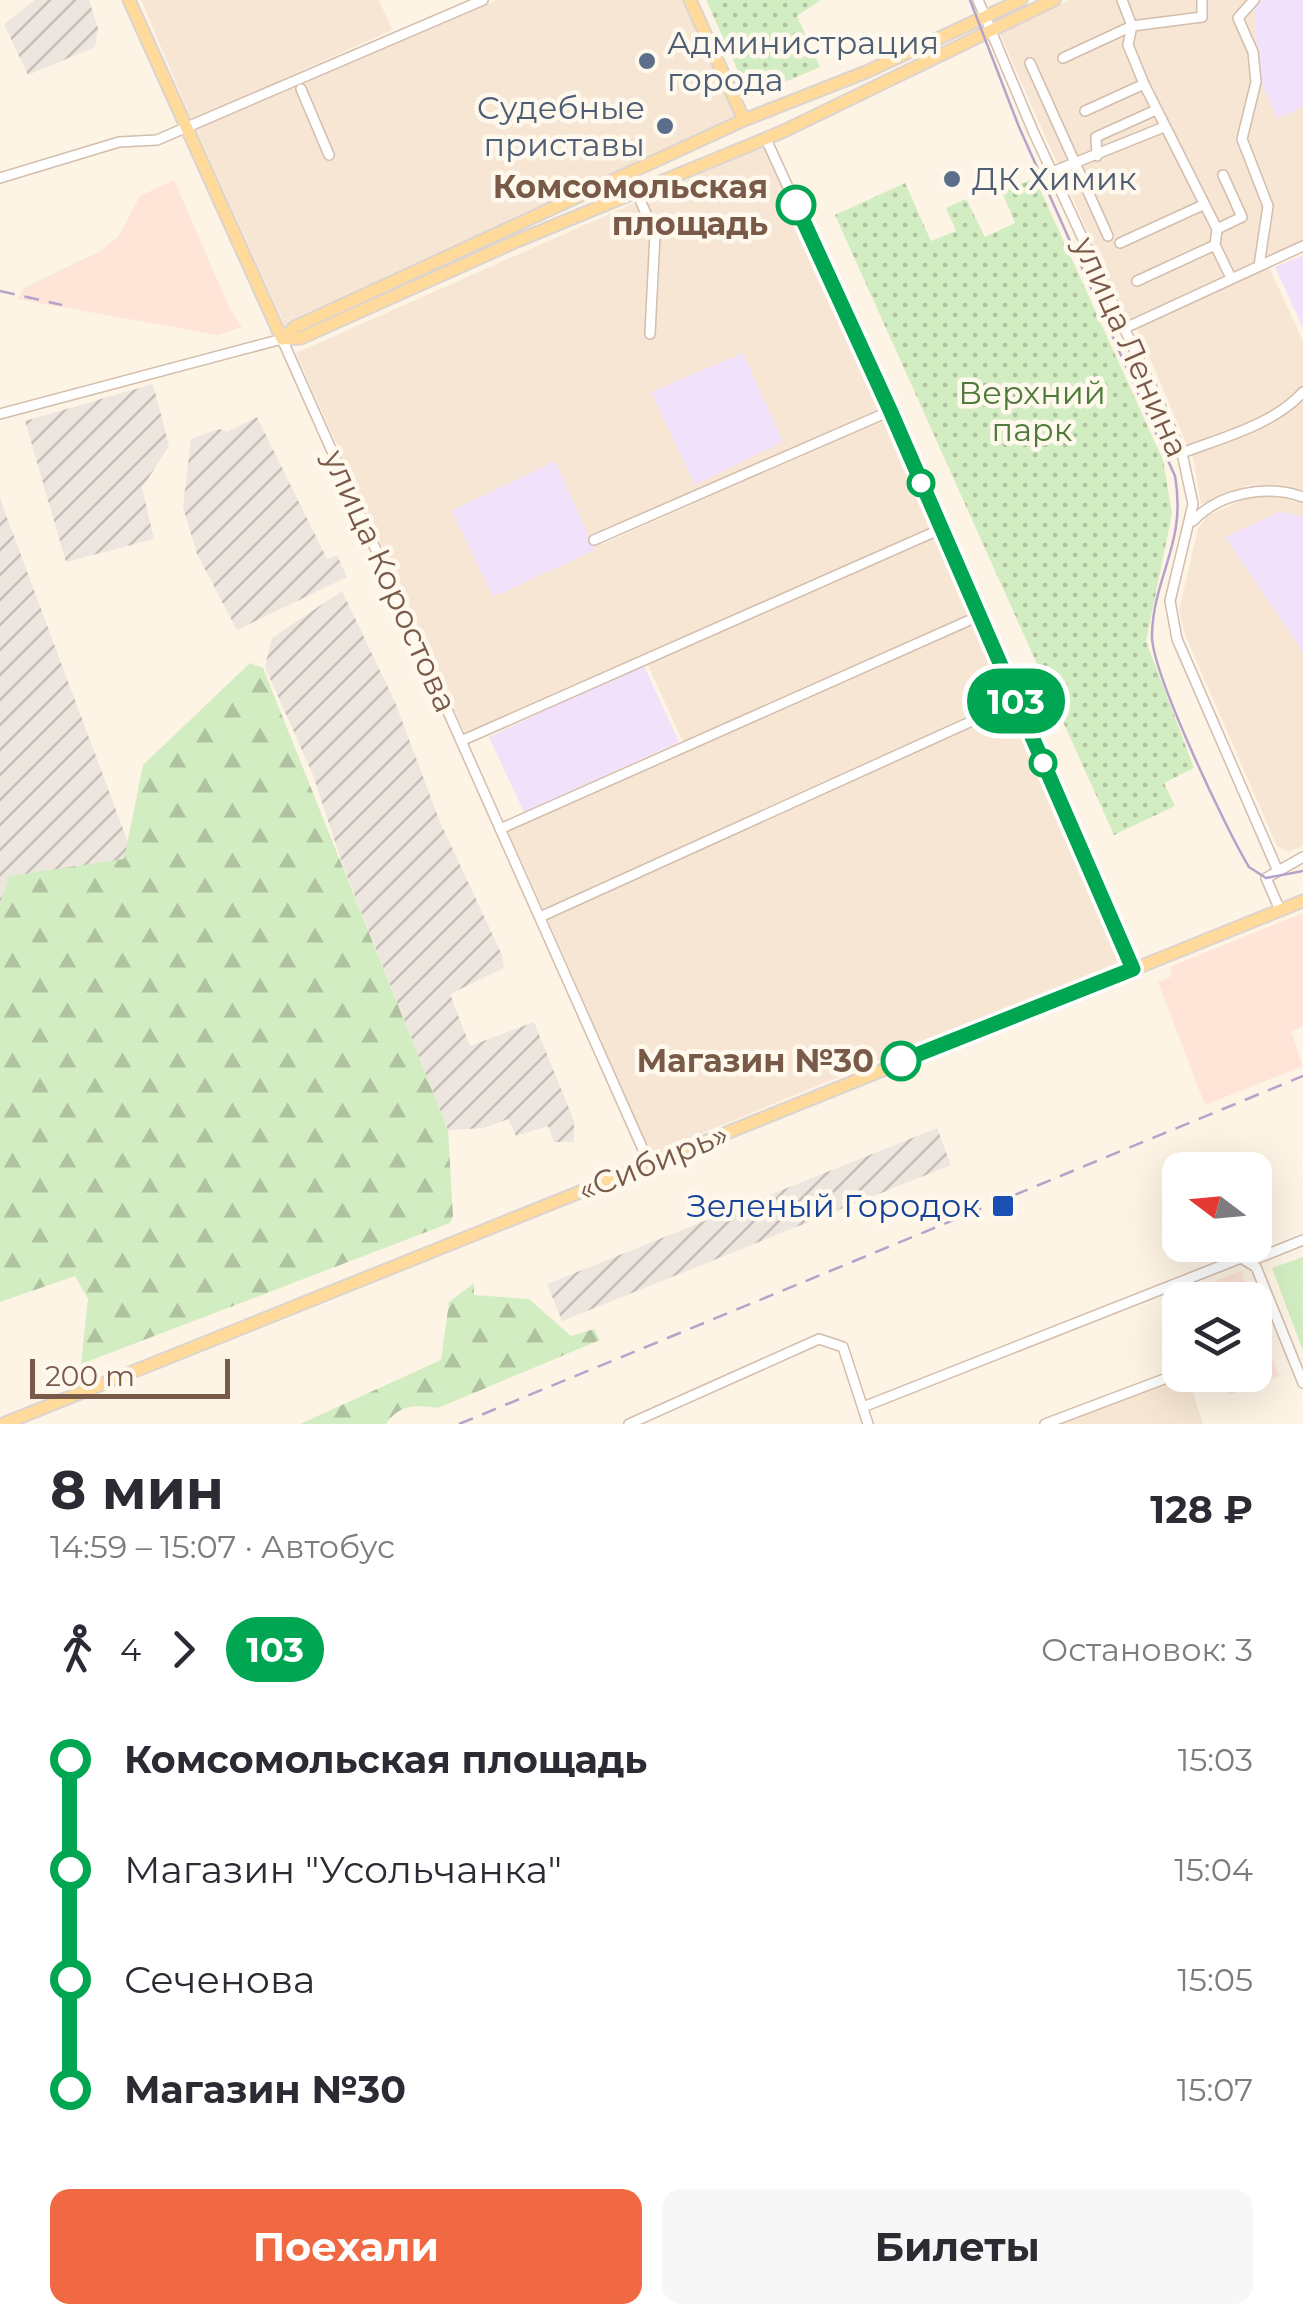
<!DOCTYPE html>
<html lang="ru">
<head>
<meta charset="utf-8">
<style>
  :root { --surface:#fff; --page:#f7f7f7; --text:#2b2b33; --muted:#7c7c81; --accent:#f06942 }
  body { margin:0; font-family:Montserrat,sans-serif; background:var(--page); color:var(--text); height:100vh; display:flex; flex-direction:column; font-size:38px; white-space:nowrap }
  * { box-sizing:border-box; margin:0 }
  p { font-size:32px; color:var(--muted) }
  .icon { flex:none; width:55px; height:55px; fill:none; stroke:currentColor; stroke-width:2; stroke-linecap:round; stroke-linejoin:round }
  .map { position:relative; height:1424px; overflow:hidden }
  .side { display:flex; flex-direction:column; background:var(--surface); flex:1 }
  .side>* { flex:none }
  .badge { padding:0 20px; border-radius:32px; font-size:35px; line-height:65px }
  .needle { width:65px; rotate:286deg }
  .fabs { position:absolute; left:1162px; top:1152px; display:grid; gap:20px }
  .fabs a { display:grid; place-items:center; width:110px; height:110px; border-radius:20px; background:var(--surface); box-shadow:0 10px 40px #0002; font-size:50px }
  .scale { position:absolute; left:30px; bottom:25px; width:200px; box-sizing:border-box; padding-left:10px; border:5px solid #795948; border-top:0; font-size:28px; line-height:35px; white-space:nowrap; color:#795948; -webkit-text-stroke:8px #fff8ed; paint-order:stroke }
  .map>.badge { position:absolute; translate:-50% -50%; box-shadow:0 0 0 5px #fff }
  .legs { display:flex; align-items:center; gap:15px; height:110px; padding:0 50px; font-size:32px }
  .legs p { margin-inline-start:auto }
  .summary { display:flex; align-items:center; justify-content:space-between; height:170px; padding:0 50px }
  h1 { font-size:55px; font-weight:700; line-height:75px }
  .button { display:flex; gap:20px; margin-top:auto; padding:20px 50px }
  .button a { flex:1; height:115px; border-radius:20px; background:var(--accent); color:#fff; font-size:40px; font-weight:700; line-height:115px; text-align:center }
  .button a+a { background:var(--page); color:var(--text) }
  ul { padding:0 50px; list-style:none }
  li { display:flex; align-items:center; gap:35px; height:110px; font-size:38px }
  li i { display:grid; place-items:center; width:15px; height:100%; margin:0 12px; background:currentColor }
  li i::after { content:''; width:25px; height:25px; margin:-12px; border:8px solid; border-radius:50%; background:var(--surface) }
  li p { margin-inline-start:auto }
  li:first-child i { background:linear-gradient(#0000 50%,currentColor 0) }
  li:last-child i { background:linear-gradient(currentColor 50%,#0000 0) }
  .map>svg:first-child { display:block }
  .residential { fill:#f6e6d3 }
  .commercial { fill:#ffe4d8 }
  .industrial { fill:url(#industrial-furrows) }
  .education { fill:#f1e1fa }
  .forest { fill:url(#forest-firs) }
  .park { fill:url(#park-dots) }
  .pitch { fill:#d3edc2 }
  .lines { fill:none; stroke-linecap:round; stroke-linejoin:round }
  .minor-casing { stroke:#d3bdac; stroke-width:12 }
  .major-casing { stroke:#dcd4cf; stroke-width:15 }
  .minor { stroke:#fff; stroke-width:9 }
  .major { stroke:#ffda9b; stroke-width:11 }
  .tram { stroke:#b7a2c9; stroke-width:2.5 }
  .rail { stroke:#b7a2c9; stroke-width:2.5; stroke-dasharray:15 10; stroke-linecap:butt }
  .line-1-casing { stroke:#fff; stroke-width:22 }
  .line-1 { stroke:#00a651; stroke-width:15 }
  .service-dot { fill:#5c6f8a; stroke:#fff8ed; stroke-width:4 }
  .stop-1-dot { fill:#fff; stroke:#00a651; stroke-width:5 }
  .transit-dot { fill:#1a4fb4; stroke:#fff8ed; stroke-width:4 }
  .labels { text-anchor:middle; stroke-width:9; stroke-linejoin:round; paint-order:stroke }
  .service-label { font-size:32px; fill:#4e5e75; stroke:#fff8ed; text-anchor:start }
  .stop-label { font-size:32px; font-weight:bold; fill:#795948; stroke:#fff8ed; text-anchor:end }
  .street-label { font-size:32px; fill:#795948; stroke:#fff8ed }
  .park-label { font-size:32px; fill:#4e7a3c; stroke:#fff8ed }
  .transit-label { font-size:32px; fill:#164399; stroke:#fff8ed; text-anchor:end }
</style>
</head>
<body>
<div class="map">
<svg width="1303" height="1424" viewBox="0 0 1303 1424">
  <defs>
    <pattern id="industrial-furrows" width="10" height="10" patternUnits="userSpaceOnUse" patternTransform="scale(2.5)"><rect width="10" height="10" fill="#ede6df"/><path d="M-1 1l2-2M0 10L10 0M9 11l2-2" fill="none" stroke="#c5bdb7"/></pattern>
    <pattern id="forest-firs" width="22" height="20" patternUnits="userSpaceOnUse" patternTransform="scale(2.5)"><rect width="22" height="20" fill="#d3edc2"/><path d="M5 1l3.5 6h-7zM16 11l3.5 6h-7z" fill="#b0c3a0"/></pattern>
    <pattern id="park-dots" width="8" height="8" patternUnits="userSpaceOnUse" patternTransform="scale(2.5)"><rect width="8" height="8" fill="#d3edc2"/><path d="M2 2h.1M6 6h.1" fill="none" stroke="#b0c3a0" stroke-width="1.8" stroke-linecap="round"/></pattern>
  </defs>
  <rect width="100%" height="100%" fill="#fef4e5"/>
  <path class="residential" d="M141,0H379L392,30L192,120Z
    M497,0H684L736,117L286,328L196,129Z
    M1070,0H1303V240L1127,320L999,32Z
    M765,145L885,406L598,533L595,542L603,544L889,417L935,525L465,733L296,353Z
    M1269,267L1303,341V490L1249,485L1201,504L1194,461L1137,329Z
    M1258,493L1303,503V846L1288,852L1277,846L1186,637L1179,611L1198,529L1207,516Z
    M938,533L974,613L683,742L646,661Z
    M977,621L1009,697L543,909L507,829Z
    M1014,708L1124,960L651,1154L548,920Z
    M1180,1375H1187L1203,1424H1045Z"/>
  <path class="commercial" d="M174,180L230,309L242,327L218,335L17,299L24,288L100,251L118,237L140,196Z
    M1303,913V1026L1291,1032L1303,1066L1205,1105L1158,982L1172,976L1170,967Z
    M1241,1271L1252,1300H1180V1315L1173,1297Z
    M1255,1309L1279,1376L1229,1395L1216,1375H1255Z"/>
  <path class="industrial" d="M35,0H89L98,28L95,47L28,75L4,24Z
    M153,384L169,446L142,488L154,539L66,562L25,421Z
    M257,417L327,559L337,555L347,577L237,630L197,554L183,507L191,439L219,429L227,432Z
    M0,499L154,912L0,979Z
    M342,591L395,702L440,822L502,955L504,968L450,994L470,1046L534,1022L574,1121V1142H554L548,1126L516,1136L508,1119L484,1128L448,1130L343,866L313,775L265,667L272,638Z
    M937,1128L951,1165L562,1321L547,1284Z"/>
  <path class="education" d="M1264,0H1303V107L1277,119L1258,74L1254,5Z
    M1303,255V328L1275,267Z
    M743,353L783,442L695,485L651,392Z
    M555,461L595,550L493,597L452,511Z
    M1279,512L1303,516V652L1225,537Z
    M643,664L679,742L524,812L489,737Z"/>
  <path class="forest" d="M250,663L263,668L448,1130L453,1216L450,1223L81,1364L88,1299L75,1276L0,1302V903L9,876L124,859L143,765Z
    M474,1283V1295L529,1299L571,1336L594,1329L600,1340L438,1408C415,1405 400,1404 386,1424H300L441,1360L449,1302Z"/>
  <path class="park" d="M706,0H821L797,16L820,67L750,97Z
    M1035,178L1163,460L1172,514L1146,641L1194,768L1164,783L1175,806L1114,835L835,215L905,183L931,241L956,231L946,208L966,199L985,237L1015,223L1002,192Z"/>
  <path class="pitch" d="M1303,1257V1351L1272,1268Z"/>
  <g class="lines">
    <defs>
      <path id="minor" d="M978,0L1033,131L1182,453L1193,504L1170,601L1177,639L1277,869
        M1122,0L1132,26L1202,17V0
        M1254,0L1238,18L1253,52L1256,82L1242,139L1268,206L1259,266
        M1132,26L1128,45L1144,84L1217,229
        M1063,58L1132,26
        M1030,63L1108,236
        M301,89L329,155
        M1085,111L1144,84
        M766,139L890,411L1133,969
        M1097,156L1096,137L1156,110
        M1052,172L1164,127
        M1223,175L1242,217L1217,229L1215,245L1231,278
        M0,178L119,142L157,140L483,0
        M637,193L655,234L650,334
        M1120,243L1203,205
        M1137,281L1215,245
        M1123,329L1303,246
        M0,414L282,339L649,1163
        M1182,453C1221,438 1275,424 1303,392
        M1193,521C1219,493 1266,484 1303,497
        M594,540L890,411
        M461,741L941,529
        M500,829L979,616
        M1280,910L1266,878L1303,857
        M540,917L1016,701
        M1251,1261L1303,1240
        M863,1407L1241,1258L1256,1267L1303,1383
        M629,1424L819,1339L843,1347L868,1424
        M1045,1424L1180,1373"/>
      <path id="major" d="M129,0L282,339
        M690,0L744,120
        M282,339L301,338L517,241L784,131L1054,0
        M282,339L295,327L744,120L866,72L1021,0
        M3,1424L1303,901"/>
    </defs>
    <use href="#minor" class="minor-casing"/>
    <use href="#major" class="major-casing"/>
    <use href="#minor" class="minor"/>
    <use href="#major" class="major"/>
    <path class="tram" d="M970,0L1019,127L1175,476C1187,543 1154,574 1152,634C1150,670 1227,831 1249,867L1266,878L1303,871"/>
    <path class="rail" d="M0,291L62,305
      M459,1424L1303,1076"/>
  </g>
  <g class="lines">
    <defs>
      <path id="line-1" d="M796,205L890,410L1133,969L901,1061"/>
    </defs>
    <use href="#line-1" class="line-1-casing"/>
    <use href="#line-1" class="line-1"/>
  </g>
  <g class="service-dot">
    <circle cx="647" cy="61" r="10"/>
    <circle cx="665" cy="126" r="10"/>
    <circle cx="952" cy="179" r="10"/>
  </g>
  <g class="stop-1-dot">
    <circle cx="796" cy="205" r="18"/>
    <circle cx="921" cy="483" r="12"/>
    <circle cx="1043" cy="763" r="12"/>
    <circle cx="901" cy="1061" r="18"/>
  </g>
  <rect class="transit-dot" x="991" y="1194" width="24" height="24" rx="5"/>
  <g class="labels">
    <g class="service-label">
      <text x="667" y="54">Администрация<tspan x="667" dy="37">города</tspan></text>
      <text x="645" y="119" text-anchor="end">Судебные<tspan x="645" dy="37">приставы</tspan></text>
      <text x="972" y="190">ДК Химик</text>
    </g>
    <g class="stop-label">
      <text x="768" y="198">Комсомольская<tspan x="768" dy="37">площадь</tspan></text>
      <text x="874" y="1072">Магазин №30</text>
    </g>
    <g class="street-label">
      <text transform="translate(1131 347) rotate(66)" y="11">улица Ленина</text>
      <text transform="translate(390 581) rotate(66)" y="11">улица Коростова</text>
      <text transform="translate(653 1162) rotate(-22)" y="11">«Сибирь»</text>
    </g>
    <g class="park-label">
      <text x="1032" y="404">Верхний<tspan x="1032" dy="37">парк</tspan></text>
    </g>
    <g class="transit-label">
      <text x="980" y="1217">Зеленый Городок</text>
    </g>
  </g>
</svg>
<div class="fabs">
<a><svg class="needle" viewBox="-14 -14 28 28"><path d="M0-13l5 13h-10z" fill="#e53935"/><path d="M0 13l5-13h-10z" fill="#7c7c81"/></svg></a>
<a><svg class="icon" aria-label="layers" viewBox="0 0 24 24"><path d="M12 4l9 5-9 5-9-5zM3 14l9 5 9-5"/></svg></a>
</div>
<div class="scale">200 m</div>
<b class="badge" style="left:1016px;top:701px;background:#00a651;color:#fff">103</b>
</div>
<section class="side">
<div class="summary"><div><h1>8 мин</h1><p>14:59 – 15:07 · Автобус</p></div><b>128 ₽</b></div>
<div class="legs"><svg class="icon" aria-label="walk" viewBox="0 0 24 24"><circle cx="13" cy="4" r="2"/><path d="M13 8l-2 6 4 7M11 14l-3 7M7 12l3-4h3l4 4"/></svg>4<svg class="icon" aria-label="forward" viewBox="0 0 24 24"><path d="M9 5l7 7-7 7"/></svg><b class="badge" style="background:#00a651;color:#fff">103</b><p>Остановок: 3</p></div>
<ul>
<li><i style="color:#00a651"></i><b>Комсомольская площадь</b><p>15:03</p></li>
<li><i style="color:#00a651"></i><span>Магазин &quot;Усольчанка&quot;</span><p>15:04</p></li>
<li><i style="color:#00a651"></i><span>Сеченова</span><p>15:05</p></li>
<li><i style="color:#00a651"></i><b>Магазин №30</b><p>15:07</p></li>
</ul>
<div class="button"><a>Поехали</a><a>Билеты</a></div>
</section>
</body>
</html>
